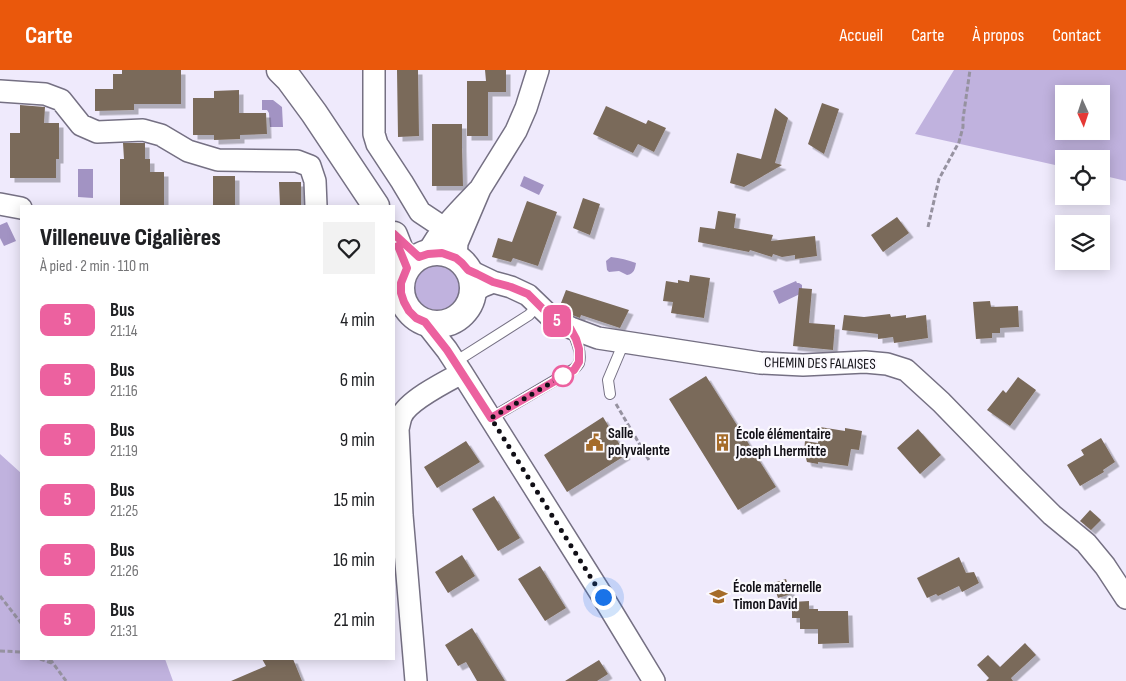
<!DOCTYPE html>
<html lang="fr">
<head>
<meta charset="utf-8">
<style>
  :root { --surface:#fff; --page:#f2f2f2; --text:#202124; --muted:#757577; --accent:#ea580c }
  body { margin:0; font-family:"Sofia Sans Condensed",sans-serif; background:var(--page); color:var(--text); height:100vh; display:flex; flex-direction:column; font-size:19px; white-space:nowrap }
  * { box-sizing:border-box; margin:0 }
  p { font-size:16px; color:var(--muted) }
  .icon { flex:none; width:28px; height:28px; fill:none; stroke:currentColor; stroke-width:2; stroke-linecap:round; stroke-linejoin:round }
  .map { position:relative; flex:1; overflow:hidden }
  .panel { position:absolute; left:20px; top:135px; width:375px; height:455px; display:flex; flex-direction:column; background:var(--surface); border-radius:0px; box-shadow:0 2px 12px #0003 }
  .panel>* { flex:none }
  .badge { padding:0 10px; border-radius:8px; font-size:18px; line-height:32px }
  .needle { width:32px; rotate:177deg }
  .tools { position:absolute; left:1055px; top:15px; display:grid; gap:10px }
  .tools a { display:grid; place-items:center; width:55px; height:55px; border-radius:0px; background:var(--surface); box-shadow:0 2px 12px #0003; font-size:25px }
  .you { position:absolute; width:25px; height:25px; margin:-12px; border:4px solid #fff; border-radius:50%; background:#1a73e8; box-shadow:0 0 0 8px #1a73e833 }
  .map>.badge { position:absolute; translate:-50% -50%; box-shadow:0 0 0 2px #fff }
  .round { display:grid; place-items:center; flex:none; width:52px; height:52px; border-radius:0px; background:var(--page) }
  .overview { display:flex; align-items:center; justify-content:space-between; height:85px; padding:0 20px }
  h1 { font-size:24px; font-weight:800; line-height:38px }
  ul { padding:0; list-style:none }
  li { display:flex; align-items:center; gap:15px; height:60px; padding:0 20px }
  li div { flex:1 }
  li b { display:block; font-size:19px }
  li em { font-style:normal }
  li .badge { min-width:55px; font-weight:700; text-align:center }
  header { display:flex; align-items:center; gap:30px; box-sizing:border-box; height:70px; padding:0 25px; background:var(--accent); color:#fff }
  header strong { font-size:24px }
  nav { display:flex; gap:28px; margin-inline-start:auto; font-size:18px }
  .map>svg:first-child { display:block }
  .green { fill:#c0b2de; fill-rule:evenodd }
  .water { fill:#a293c3 }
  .building { fill:#7a6a5a; filter:url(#shadow) }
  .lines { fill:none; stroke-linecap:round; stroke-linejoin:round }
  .service-casing { stroke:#757083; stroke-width:12 }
  .minor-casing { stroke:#757083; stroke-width:24 }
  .tertiary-casing { stroke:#757083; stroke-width:29 }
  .path { stroke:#9692a0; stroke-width:3; stroke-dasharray:5 2.5; stroke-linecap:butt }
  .service { stroke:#fff; stroke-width:10 }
  .minor { stroke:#fff; stroke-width:21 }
  .tertiary { stroke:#fff; stroke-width:26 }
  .line-casing { stroke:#fff; stroke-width:11 }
  .line { stroke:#ec619f; stroke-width:8 }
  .walk { stroke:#110f16; stroke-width:5; stroke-dasharray:0 9 }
  .stop-dot { fill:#fff; stroke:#ec619f; stroke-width:2.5 }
  .labels { text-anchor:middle; stroke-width:4.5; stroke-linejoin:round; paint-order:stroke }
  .street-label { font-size:15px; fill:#110f16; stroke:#fbf9fe }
  .poi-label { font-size:15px; font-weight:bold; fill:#110f16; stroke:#fbf9fe; text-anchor:start }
</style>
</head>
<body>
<header>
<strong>Carte</strong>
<nav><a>Accueil</a><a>Carte</a><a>À propos</a><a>Contact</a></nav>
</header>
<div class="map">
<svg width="1126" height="611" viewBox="0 0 1126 611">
  <defs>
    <filter id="shadow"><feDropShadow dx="4.5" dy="4.5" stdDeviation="0" flood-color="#0004"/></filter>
  </defs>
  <rect width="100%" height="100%" fill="#efeafc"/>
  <path class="green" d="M954,0H1126V111L1101,105V89H1064V97L915,64ZM1064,24H1101V61H1064Z
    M414 217a23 23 0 1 1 46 0a23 23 0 1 1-46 0Z
    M0,384L21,403V589H165L173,611H0Z"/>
  <path class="water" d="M262,30H273L282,37L283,57H270L269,43L267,40H262Z
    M78,99H93V128L78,127Z
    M524,106L544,115L539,125L520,116Z
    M7,152L16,171L4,176L0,168V155Z
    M611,187C620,188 628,190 636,193C635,199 634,204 627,205L619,201L609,202L607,200L606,191Z
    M796,211L797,213H799L802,215V223L779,234L773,221Z"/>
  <path class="building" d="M122,0H181V34H134V40L95,41V19H113V4H122Z
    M397,0H418L419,66L398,67Z
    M485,0H506V22H488V66H467V11H486Z
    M239,20V43H266L267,64L240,65V69L214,70V65H193V28H214V21Z
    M822,33L839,39L824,84L808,74Z
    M20,35L45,37L44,53H59V89H56V108H10V63H20Z
    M606,36L646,54L648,50L666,58L654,82L638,74L633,83L593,64Z
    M775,38L788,48L775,93L782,95L744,117L730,113L737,83L761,89Z
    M432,54H462V77L463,116H432Z
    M123,73H145V89H150V102H164V135H120V89H124Z
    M213,106H235V136H213Z
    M279,112H301V136H280Z
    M583,128L600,134L590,165L573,158Z
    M527,131L557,142L538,196L513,188L511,192L492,187L498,168L512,172Z
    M718,141L736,144L734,158L773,165L771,171L815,166L817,186L795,189V185L782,187L773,184L772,187L750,180L749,182L698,172L700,157L715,159Z
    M897,147L909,163L883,182L871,165Z
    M690,205L710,208L704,248L671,243L673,232L663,231L666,211L678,213V210L689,212Z
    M799,218L812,219L809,253L835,255L833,280L793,276Z
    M566,220L629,240L620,258L581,245L580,248L567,243L569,238L561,233Z
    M990,231L991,237L1018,236L1019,257L1000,258V263H992V268L976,269L973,232Z
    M890,244L891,247L906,245V248L926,245L928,268L894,273L893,267L878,269V264L842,260L844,245L864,247Z
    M706,306L776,417L738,440L669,329Z
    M1018,307L1036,320L1010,356L987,340L1003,320L1006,323Z
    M603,347L626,385L567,422L544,385Z
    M820,357L845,361V358L862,361L859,380L851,379L848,396L818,392V394L807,392L804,381L805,371L818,373Z
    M918,359L941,385L920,404L897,378Z
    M1101,368L1115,392L1103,400L1104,402L1080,416L1067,395L1084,385L1081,380Z
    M466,371L480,392L437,418L424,397Z
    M494,426L520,468L498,481L472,439Z
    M1090,440L1101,450L1091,460L1080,451Z
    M462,485L475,506L448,523L435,502Z
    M959,487L966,503L974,502L979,513L962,522L959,516L938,526L936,524L927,528L917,508Z
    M540,496L566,538L545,551L518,509Z
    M786,509L791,524L778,528L773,513Z
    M809,531V539H818V541H848L849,573L818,574V559H800V548H792V532Z
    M472,558L505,611H477L466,592L458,596L445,575Z
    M1025,573L1036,585L1011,608L1013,611H986L989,608L977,595L988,585L1000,597Z
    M262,589H293L302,611H231L266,596Z
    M599,590L608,604L597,611H565Z"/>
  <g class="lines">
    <defs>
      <path id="service" d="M455,292L529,245L539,234
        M610,324L608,310L624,272
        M491,348L574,299C576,297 578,295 579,293C582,283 576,268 571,260"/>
      <path id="minor" d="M374,0V64L377,74L402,112L420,142L450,162L457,173
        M0,21L45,24L61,30L81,55L97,62L143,60L161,65L188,81L218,90L297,91L310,96L315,111L316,136
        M480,119L516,61L526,38L538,0
        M0,134L21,138
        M428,183C440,159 461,139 480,119L457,173L456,188
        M468,200L493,212L511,217L528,225L554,250L571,258L598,268L760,293L803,295L865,292L887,294L906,300L941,332L1014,407L1052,445L1086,473L1105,496L1126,528
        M394,210L401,213
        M473,222L483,216L493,212
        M425,252L447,280L462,303L603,527L654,611
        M416,611L402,445L398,359C399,355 400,350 401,347C407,331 447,311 462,303"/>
      <path id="tertiary" d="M280,0L289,9L314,43L376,136
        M394,165L407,198
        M401 218a36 36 0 1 1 72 0a36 36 0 1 1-72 0Z"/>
    </defs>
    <use href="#service" class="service-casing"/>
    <use href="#minor" class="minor-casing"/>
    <use href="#tertiary" class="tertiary-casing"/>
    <path class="path" d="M928,157L939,109L959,72L963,57V49L970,0
      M616,334L650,392
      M0,526L21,553
      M0,581L21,582
      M40,589L54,594
      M50,589L66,611"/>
    <use href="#service" class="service"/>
    <use href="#minor" class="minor"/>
    <use href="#tertiary" class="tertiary"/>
  </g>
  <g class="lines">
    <defs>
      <path id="line" d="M394,164L419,187L428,184L442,183L456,188L462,193L468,200L477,204L493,212L511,217L528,224L554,250L570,258L576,269L579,279V292L574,300L491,348L447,280L425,252L416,248L409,241L404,232L401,223V213L407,198L398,176"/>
    </defs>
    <use href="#line" class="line-casing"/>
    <use href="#line" class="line"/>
    <path class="walk" d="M563,306L491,348L603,527"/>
  </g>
  <defs>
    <symbol id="civic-bare" viewBox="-9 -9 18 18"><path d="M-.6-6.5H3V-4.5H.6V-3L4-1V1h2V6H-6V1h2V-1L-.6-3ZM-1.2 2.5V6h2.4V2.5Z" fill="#a56c2a" stroke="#fbf9fe" stroke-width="2.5" paint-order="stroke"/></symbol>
    <symbol id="building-bare" viewBox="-9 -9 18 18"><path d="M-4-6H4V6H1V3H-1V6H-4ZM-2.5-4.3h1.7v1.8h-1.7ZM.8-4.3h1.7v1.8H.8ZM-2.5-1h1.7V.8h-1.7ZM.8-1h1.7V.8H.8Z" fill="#a56c2a" stroke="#fbf9fe" stroke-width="2.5" paint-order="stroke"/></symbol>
    <symbol id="school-bare" viewBox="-9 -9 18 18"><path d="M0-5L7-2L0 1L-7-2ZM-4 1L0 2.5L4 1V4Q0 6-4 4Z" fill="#a56c2a" stroke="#fbf9fe" stroke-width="2.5" paint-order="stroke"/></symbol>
  </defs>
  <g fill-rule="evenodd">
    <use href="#civic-bare" x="582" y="360" width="25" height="25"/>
    <use href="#building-bare" x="710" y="360" width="25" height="25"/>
    <use href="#school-bare" x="706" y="514" width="25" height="25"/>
  </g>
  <circle class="stop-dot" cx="563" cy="306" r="10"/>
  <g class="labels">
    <g class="street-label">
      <text transform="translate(820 293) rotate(1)" y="5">CHEMIN DES FALAISES</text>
    </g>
    <g class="poi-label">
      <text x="608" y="368">Salle<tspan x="608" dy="17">polyvalente</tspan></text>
      <text x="736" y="369">École élémentaire<tspan x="736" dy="17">Joseph Lhermitte</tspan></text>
      <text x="733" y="522">École maternelle<tspan x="733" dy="17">Timon David</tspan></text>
    </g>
  </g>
</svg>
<div class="tools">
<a><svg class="needle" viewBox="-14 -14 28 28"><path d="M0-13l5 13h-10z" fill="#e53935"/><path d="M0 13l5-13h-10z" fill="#757577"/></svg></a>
<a><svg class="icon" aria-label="locate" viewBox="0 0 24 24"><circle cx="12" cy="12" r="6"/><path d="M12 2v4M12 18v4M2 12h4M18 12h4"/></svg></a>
<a><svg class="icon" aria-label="layers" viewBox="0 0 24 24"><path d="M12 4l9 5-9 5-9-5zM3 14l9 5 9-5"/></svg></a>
</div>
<div class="you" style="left:603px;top:527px"></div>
<b class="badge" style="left:557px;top:251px;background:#ec619f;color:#fff">5</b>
<section class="panel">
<div class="overview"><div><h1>Villeneuve Cigalières</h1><p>À pied · 2 min · 110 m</p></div><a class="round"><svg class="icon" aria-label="heart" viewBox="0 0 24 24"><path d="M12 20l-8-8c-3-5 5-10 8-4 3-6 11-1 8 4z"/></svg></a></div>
<ul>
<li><span class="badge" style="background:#ec619f;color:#fff">5</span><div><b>Bus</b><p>21:14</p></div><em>4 min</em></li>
<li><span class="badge" style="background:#ec619f;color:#fff">5</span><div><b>Bus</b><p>21:16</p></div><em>6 min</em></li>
<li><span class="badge" style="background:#ec619f;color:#fff">5</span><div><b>Bus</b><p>21:19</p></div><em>9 min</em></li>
<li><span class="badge" style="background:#ec619f;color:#fff">5</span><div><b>Bus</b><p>21:25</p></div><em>15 min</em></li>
<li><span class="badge" style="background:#ec619f;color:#fff">5</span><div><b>Bus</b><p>21:26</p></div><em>16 min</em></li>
<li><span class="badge" style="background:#ec619f;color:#fff">5</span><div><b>Bus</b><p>21:31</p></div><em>21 min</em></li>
</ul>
</section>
</div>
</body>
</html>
